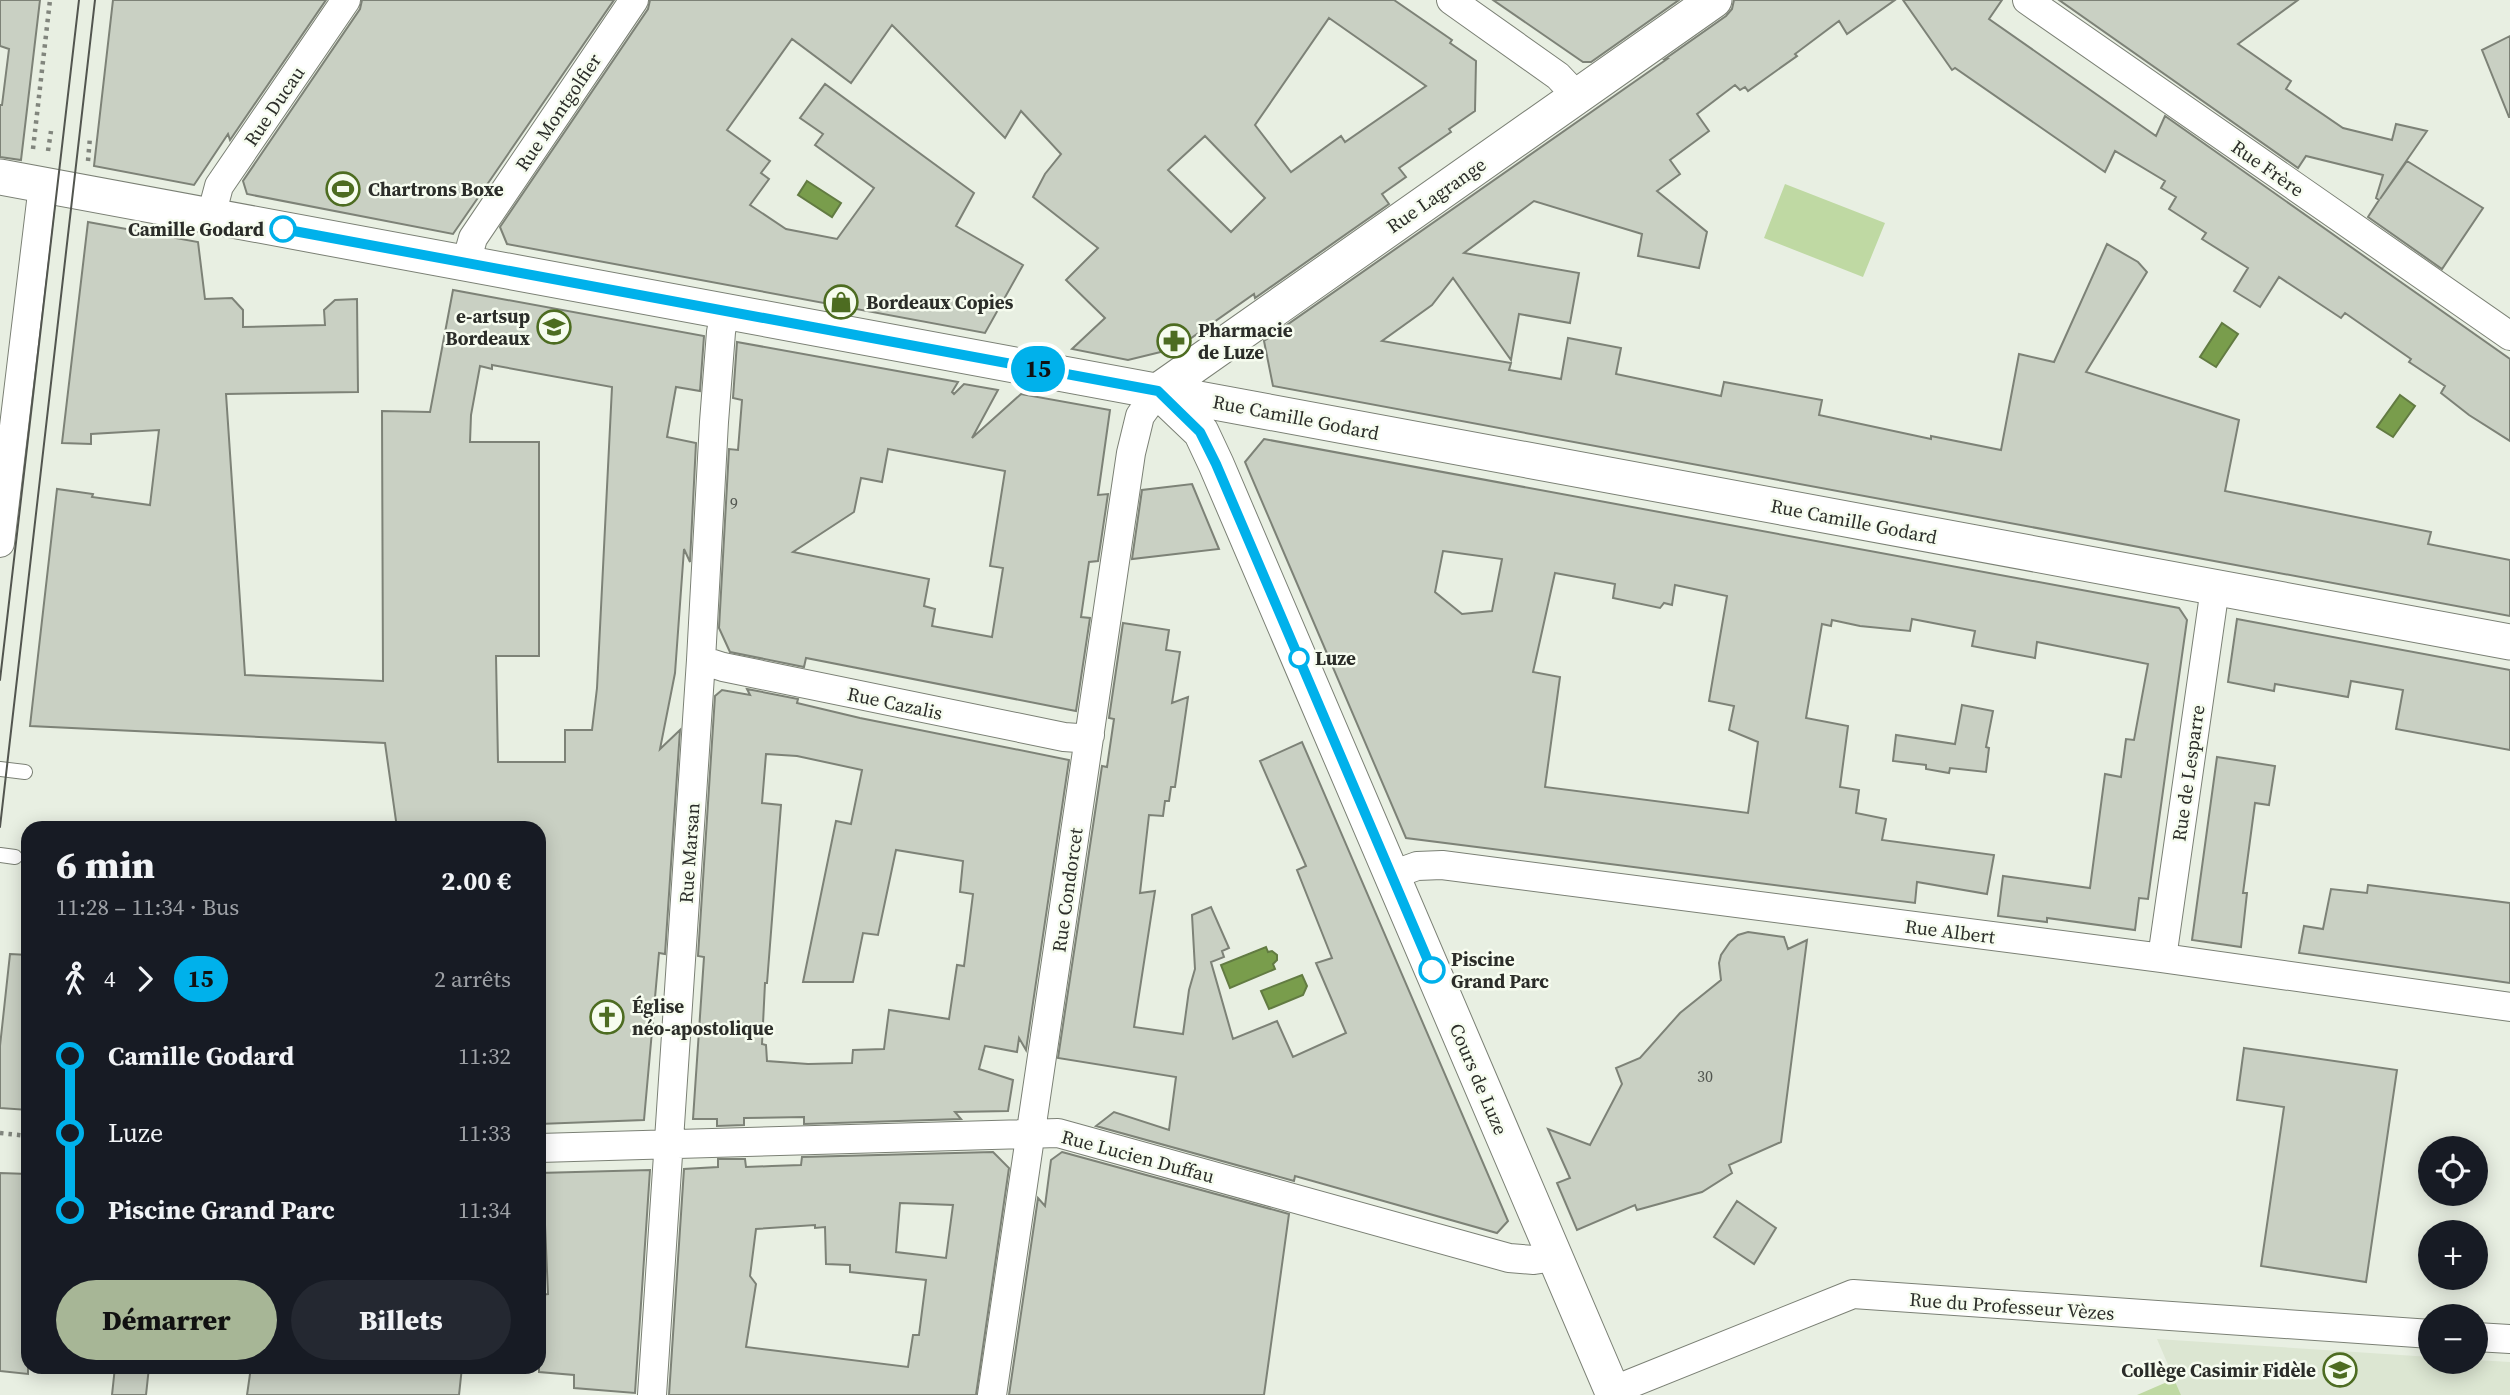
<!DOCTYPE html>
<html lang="fr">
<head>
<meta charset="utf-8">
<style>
  :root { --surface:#171b24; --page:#242831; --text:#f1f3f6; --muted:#9ea1a6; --accent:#a7b696 }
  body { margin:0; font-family:"Source Serif 4",serif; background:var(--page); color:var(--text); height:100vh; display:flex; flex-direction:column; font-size:26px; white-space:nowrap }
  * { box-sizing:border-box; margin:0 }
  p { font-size:23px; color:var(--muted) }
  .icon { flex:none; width:38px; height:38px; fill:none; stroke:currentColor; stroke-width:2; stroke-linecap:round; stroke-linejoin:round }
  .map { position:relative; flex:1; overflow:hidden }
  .sheet { position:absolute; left:21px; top:821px; width:525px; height:553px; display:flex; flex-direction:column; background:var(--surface); border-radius:21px; box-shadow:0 4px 18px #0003 }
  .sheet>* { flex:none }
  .badge { padding:0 14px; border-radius:23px; font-size:24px; line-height:46px }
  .fabs { position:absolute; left:2418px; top:1136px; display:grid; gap:14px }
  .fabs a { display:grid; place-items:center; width:70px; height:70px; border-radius:50%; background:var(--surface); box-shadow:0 4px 18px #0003; font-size:35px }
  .map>.badge { position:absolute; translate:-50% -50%; box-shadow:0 0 0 4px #fff }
  .legs { display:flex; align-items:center; gap:10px; height:77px; padding:0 35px; font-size:23px }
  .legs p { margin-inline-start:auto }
  .headline { display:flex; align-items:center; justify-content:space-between; height:119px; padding:0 35px }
  h1 { font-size:38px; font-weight:800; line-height:52px }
  .button { display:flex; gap:14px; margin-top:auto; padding:14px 35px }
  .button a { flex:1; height:80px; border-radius:42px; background:var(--accent); color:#111; font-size:28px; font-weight:800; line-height:80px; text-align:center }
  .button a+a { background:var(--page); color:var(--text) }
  ul { padding:0 35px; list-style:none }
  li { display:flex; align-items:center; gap:24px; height:77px; font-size:26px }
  li i { display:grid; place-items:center; width:10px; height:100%; margin:0 9px; background:currentColor }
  li i::after { content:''; width:18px; height:18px; margin:-9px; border:5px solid; border-radius:50%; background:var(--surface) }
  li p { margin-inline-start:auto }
  li:first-child i { background:linear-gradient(#0000 50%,currentColor 0) }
  li:last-child i { background:linear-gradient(currentColor 50%,#0000 0) }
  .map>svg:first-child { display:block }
  .built { fill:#dce6d2 }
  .green { fill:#bfd9a3 }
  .water { fill:#799d4c; stroke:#627b42; stroke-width:2 }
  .building { fill:#c9d0c3; stroke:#7d8277; stroke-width:2; fill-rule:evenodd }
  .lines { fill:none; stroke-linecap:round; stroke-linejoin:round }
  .service-casing { stroke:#7b8075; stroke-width:16 }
  .minor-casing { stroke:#7b8075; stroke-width:30 }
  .tertiary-casing { stroke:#7b8075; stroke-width:37 }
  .path { stroke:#81857d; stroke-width:4.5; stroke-dasharray:3.5 5; stroke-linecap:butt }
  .service { stroke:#fff; stroke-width:14 }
  .minor { stroke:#fff; stroke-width:28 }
  .tertiary { stroke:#fff; stroke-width:35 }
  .tram { stroke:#52554f; stroke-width:2 }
  .line-1-casing { stroke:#fff; stroke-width:16 }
  .line-1 { stroke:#00b1eb; stroke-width:10 }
  .stop-1-dot { fill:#fff; stroke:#00b1eb; stroke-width:3.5 }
  .labels { text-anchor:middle; stroke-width:5; stroke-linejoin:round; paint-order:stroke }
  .number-label { font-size:16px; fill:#525650 }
  .street-label { font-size:19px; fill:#2b2d29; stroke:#f6fcef }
  .poi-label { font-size:19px; font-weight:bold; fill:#2b2d29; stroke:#f6fcef; text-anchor:start }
  .stop-label { font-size:19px; font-weight:bold; fill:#2b2d29; stroke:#f6fcef; text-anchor:start }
</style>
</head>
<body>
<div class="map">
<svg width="2510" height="1395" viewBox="0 0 2510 1395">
  <rect width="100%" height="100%" fill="#e8efe2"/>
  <path class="built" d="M2157,1339L2431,1357V1362L2476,1360L2510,1362V1395H2181Z"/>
  <path class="green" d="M1785,184L1885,223L1863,277L1764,238Z
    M2174,1379L2181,1395H2137Z"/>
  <path class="water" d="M807,181L841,203L832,217L798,195Z
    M2222,323L2238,334L2216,367L2200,357Z
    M2400,395L2415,406L2393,437L2377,427Z
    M1266,947L1268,952L1272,951L1277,955V960L1273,964L1275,969L1230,988L1221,965Z
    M1302,975L1307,986L1303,995L1269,1009L1261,991Z"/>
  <path class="building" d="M0,0H40L21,160L0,157V105H2L9,49L0,46Z
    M113,0H326L230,140L228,134L194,185L94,166Z
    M362,0H614L453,234L247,194L243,181L360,9Z
    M650,0H1394L1452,40L1450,43L1476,61L1475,111L1449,129L1451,132L1399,168L1406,177L1382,194L1389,204L1255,298L1254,294L1177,348L1128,360L1072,349L1105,318L1066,280L1098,248L1033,197L1045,174L1061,154L1021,111L1005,138L892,25L851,83L792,39L727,130L770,161L761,173L769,179L750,205L786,229L837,239L874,188L815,145L823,134L800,118L825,84L974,193L956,226L1023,265L985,333L507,244L500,227L648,9ZM1329,18L1426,86L1345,142L1341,136L1291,172L1255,125ZM1205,136L1265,198L1231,232L1168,170Z
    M1493,0H1679L1591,62H1583Z
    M1734,0H1895L1847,34L1839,21L1795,54L1797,56L1748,91L1745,87L1740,90L1735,85L1697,114L1709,131L1670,160L1680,174L1657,191L1707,232L1699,268L1638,256L1642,234L1534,201L1464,253L1579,273L1570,323L1519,314L1511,360L1453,278L1432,305L1382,341L1511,363L1509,370L1561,379L1568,338L1621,348L1616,374L1721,396L1724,382L1822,400L1819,415L1931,439V436L2001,450L2019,354L2054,362L2107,244L2138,262L2147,272L2086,372L2239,420L2225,491L2431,532L2428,544L2510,560V616L1273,386L1264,341L1667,59H1665L1726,16L1732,9Z
    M1903,0H2002L1989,19L2156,136L2165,116L2510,359V441L2469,415L2441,393L2445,386L2409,362L2411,359L2345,313L2341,318L2279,277L2260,307L2234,291L2248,268L2202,239L2206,233L2169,209L2176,197L2161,188L2165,181L2115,151L2105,172L1955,68L1952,70Z
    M2059,0H2298L2238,44L2291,81L2286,89L2343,128L2392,140L2396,124L2427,131L2380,199L2407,161L2483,208L2442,269L2368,217L2379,200L2376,198L2383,175L2306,156L2298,168Z
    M2510,36V117H2509L2482,50Z
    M88,222L198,242L205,299L232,298L243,310V327L325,325L324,310L335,300L357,299L358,392L226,394L245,675L383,681L382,411L430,412L453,290L704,336L700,391L676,387L667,437L696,443L690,562L684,549L675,673L660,749L680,730L665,954L659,953L644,1120L539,1124V828H397L385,743L30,726L57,489L93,494L92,497L150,505L159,430L91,434V444L62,443ZM492,365L612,387L597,688L592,730H565V762H498L496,656H539V442H470L471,415L480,366L492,369Z
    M737,342L958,382L952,392L954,394L964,384L998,390L972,438L1021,394L1110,410L1098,495L1108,494L1098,561L1089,562L1081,617L1090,618L1076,711L806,658L804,667L730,652L719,628L729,449L738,450L742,400L733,398ZM888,449L1005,471L990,566L1003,568L992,637L932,626L935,609L924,606L929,579L793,552L854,512L861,478L882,482Z
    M1264,439L2179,608L2187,620L2172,726L2148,899L2139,898L2135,930L2047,918V922L1998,916L2003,876L2090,888L2105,774L2121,777L2126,739L2134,740L2148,664L2037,642L2035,658L2003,652L1972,646L1975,631L1912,619L1910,631L1860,626L1832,620L1831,626L1822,624L1806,718L1848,726L1840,787L1859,790L1856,813L1886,819L1882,840L1994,855L1987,894L1917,882L1915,903L1406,838L1245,462ZM1443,551L1502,559L1492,611L1462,614L1435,592ZM1555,573L1615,584L1613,598L1660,608L1664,603L1672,605L1675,585L1727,596L1709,701L1734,706L1729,730L1758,742L1748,813L1545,787L1560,677L1533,672Z
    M1192,484L1219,549L1132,559L1142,490Z
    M2237,619L2510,670V750L2396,729L2403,690L2351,681L2348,697L2275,684L2274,691L2228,682Z
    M1123,623L1169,630L1166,650L1180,652L1172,703L1188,697L1175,787H1171L1169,801H1165L1163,816L1149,815L1140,893L1155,891L1134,1027L1183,1034L1189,990L1195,969L1192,915L1211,907L1229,948L1222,951L1224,957L1211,962L1233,1039L1277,1021L1293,1057L1346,1033L1316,963L1332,958L1297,870L1306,866L1260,761L1302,742L1508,1221L1497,1233L1295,1176L1294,1181L1096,1126L1114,1112L1169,1130L1176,1077L1058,1058L1102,766L1107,767L1114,719L1109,718Z
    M747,689L798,699L797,703L860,718L1069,760L1026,1050L1019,1038L1017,1052L985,1046L979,1069L1013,1080L1008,1111L955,1112L961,1119L804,1124V1117L744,1118V1125L717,1126V1119H693L704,957L698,956L715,696L722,690L750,695ZM766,754L797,756L862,770L851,824L836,821L803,982H853L863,933L878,935L896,850L963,861L960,892L973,894L964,966L957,965L949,1019L889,1010L884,1049L853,1050L852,1063L808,1064L767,1061L766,1045L762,1044L765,983H767L781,805L762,803Z
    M1962,705L1993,711L1986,747L1989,748L1986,772L1950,768L1949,773L1926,769V765L1893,761L1896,735L1955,744Z
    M2217,757L2275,766L2269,805L2255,803L2243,893H2247L2241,947L2192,940Z
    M2368,885L2510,903V983L2299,953L2304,926L2323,929L2331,889L2367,893Z
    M1748,932L1784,937L1788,949L1807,940L1781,1142L1729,1165L1732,1173L1702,1192L1637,1210L1635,1205L1577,1230L1557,1183L1570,1178L1548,1129L1590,1145L1622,1084L1616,1068L1640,1058L1680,1013L1721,980L1719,963L1721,955L1730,942L1738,935Z
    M10,954L28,955V1110L0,1108V1046Z
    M2244,1048L2397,1070L2366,1282L2261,1266L2284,1107L2237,1100Z
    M993,1152L1009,1168L976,1395H669L684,1169L718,1167V1159H745L746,1167L772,1166L801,1165L802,1157ZM900,1203L953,1205L946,1258L896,1252ZM815,1225V1228L825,1227L826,1264L850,1265V1272L926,1280L919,1335H913L908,1367L746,1347L756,1284L750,1276L756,1229Z
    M1062,1152L1289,1214L1264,1395H1009L1038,1198L1045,1206L1051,1160Z
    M650,1170L635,1393L574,1388V1375L539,1372V1295L548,1294L545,1225H539V1173Z
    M0,1173L28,1174V1374L0,1371Z
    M1737,1201L1776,1228L1754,1264L1714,1237Z
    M115,1367H149L146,1395H112Z
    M251,1367H462L459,1395H247Z"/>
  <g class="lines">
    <defs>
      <path id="service" d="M0,769L25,772
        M0,855L15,857"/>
      <path id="minor" d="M1451,0L1558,76L1577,96
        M2027,0L2510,336
        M211,216L219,186L346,0
        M466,263L473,238L634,0
        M0,543L43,185
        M701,660L723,667L1064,737L1078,738L1090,735
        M1392,875L1417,866L1442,865L2162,958L2510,1007
        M2162,958L2215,588
        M539,1148L1058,1133L1509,1258L1534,1260L1554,1257
        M2476,1337L2510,1339
        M1612,1391L1853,1294L2431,1334
        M652,1395L701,660L714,422L721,332L725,311
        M992,1395L1131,453L1140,416L1158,391"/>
      <path id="tertiary" d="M0,177L2510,642
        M1158,391L1201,432L1216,464L1614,1395
        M1158,391L1714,0"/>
    </defs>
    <use href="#service" class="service-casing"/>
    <use href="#minor" class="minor-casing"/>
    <use href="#tertiary" class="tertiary-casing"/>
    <path class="path" d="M33,149L50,0
      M48,151L51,131
      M88,161L90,137
      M0,1133L28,1136"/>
    <use href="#service" class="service"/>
    <use href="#minor" class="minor"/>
    <use href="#tertiary" class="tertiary"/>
    <path class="tram" d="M0,680L79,0
      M0,827L95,0"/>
  </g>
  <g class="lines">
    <defs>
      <path id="line-1" d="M283,229L1158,391L1200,432L1216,464L1432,970"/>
    </defs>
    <use href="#line-1" class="line-1-casing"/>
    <use href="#line-1" class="line-1"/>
  </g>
  <defs>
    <symbol id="stadium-ring" viewBox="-11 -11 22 22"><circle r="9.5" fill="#f6fcef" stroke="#4d6c21" stroke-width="1.5"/><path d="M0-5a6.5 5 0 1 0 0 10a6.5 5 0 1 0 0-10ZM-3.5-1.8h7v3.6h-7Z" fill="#4d6c21"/></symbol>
    <symbol id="shop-ring" viewBox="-11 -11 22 22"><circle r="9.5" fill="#f6fcef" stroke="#4d6c21" stroke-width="1.5"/><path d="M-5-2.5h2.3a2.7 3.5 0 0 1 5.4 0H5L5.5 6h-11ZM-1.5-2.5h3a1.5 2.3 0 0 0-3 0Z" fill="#4d6c21"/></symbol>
    <symbol id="university-ring" viewBox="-11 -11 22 22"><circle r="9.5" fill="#f6fcef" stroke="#4d6c21" stroke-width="1.5"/><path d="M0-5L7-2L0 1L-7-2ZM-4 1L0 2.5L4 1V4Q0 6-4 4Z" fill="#4d6c21"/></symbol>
    <symbol id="pharmacy-ring" viewBox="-11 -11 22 22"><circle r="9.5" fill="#f6fcef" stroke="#4d6c21" stroke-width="1.5"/><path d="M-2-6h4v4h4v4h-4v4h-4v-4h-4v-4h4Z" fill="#4d6c21"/></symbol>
    <symbol id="church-ring" viewBox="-11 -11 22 22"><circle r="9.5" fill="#f6fcef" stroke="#4d6c21" stroke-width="1.5"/><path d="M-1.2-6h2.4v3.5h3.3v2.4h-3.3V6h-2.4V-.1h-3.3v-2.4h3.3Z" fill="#4d6c21"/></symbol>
    <symbol id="school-ring" viewBox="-11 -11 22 22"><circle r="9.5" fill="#f6fcef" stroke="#4d6c21" stroke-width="1.5"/><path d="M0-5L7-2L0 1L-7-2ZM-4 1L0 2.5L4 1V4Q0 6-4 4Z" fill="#4d6c21"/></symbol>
  </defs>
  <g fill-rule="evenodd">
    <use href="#stadium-ring" x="324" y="170" width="38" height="38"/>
    <use href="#shop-ring" x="822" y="283" width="38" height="38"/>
    <use href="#university-ring" x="535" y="308" width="38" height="38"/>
    <use href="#pharmacy-ring" x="1155" y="322" width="38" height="38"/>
    <use href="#church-ring" x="588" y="998" width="38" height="38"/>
    <use href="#school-ring" x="2321" y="1351" width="38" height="38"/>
  </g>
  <g class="stop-1-dot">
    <circle cx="283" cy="229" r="12"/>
    <circle cx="1299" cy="658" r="9"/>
    <circle cx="1432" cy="970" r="12"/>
  </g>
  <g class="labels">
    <g class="number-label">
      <text x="734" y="509">9</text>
      <text x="1705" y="1082">30</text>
    </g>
    <g class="street-label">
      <text transform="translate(274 106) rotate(-56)" y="7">Rue Ducau</text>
      <text transform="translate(558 112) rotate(-56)" y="7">Rue Montgolfier</text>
      <text transform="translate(2268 168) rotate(35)" y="7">Rue Frère</text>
      <text transform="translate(1436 195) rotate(-35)" y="7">Rue Lagrange</text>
      <text transform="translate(1296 417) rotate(11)" y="7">Rue Camille Godard</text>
      <text transform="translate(1854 521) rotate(11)" y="7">Rue Camille Godard</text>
      <text transform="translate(895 703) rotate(12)" y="7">Rue Cazalis</text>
      <text transform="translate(2188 773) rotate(-82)" y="7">Rue de Lesparre</text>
      <text transform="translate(689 853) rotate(-86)" y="7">Rue Marsan</text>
      <text transform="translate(1067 890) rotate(-82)" y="7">Rue Condorcet</text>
      <text transform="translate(1950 931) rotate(7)" y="7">Rue Albert</text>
      <text transform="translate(1479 1079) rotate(67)" y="7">Cours de Luze</text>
      <text transform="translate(1138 1156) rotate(15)" y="7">Rue Lucien Duffau</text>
      <text transform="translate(2012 1306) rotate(4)" y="7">Rue du Professeur Vèzes</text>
    </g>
    <g class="poi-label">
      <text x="368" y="196">Chartrons Boxe</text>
      <text x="866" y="309">Bordeaux Copies</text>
      <text x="530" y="323" text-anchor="end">e-artsup<tspan x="530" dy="22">Bordeaux</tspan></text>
      <text x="1198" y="337">Pharmacie<tspan x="1198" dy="22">de Luze</tspan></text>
      <text x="632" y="1013">Église<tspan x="632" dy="22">néo-apostolique</tspan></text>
      <text x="2316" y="1377" text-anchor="end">Collège Casimir Fidèle</text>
    </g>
    <g class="stop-label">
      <text x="264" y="236" text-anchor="end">Camille Godard</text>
      <text x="1315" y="665">Luze</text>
      <text x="1451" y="966">Piscine<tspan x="1451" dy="22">Grand Parc</tspan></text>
    </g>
  </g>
</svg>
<div class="fabs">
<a><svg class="icon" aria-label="locate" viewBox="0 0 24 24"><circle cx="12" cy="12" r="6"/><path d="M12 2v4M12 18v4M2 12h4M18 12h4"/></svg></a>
<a>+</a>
<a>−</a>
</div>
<b class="badge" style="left:1038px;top:369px;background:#00b1eb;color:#111">15</b>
<section class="sheet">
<div class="headline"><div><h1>6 min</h1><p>11:28 – 11:34 · Bus</p></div><b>2.00 €</b></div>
<div class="legs"><svg class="icon" aria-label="walk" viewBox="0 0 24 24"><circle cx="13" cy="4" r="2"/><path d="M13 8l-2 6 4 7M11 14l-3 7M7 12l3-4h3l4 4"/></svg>4<svg class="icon" aria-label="forward" viewBox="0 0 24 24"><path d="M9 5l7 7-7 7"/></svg><b class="badge" style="background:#00b1eb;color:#111">15</b><p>2 arrêts</p></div>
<ul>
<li><i style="color:#00b1eb"></i><b>Camille Godard</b><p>11:32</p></li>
<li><i style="color:#00b1eb"></i><span>Luze</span><p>11:33</p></li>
<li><i style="color:#00b1eb"></i><b>Piscine Grand Parc</b><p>11:34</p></li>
</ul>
<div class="button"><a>Démarrer</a><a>Billets</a></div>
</section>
</div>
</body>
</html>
